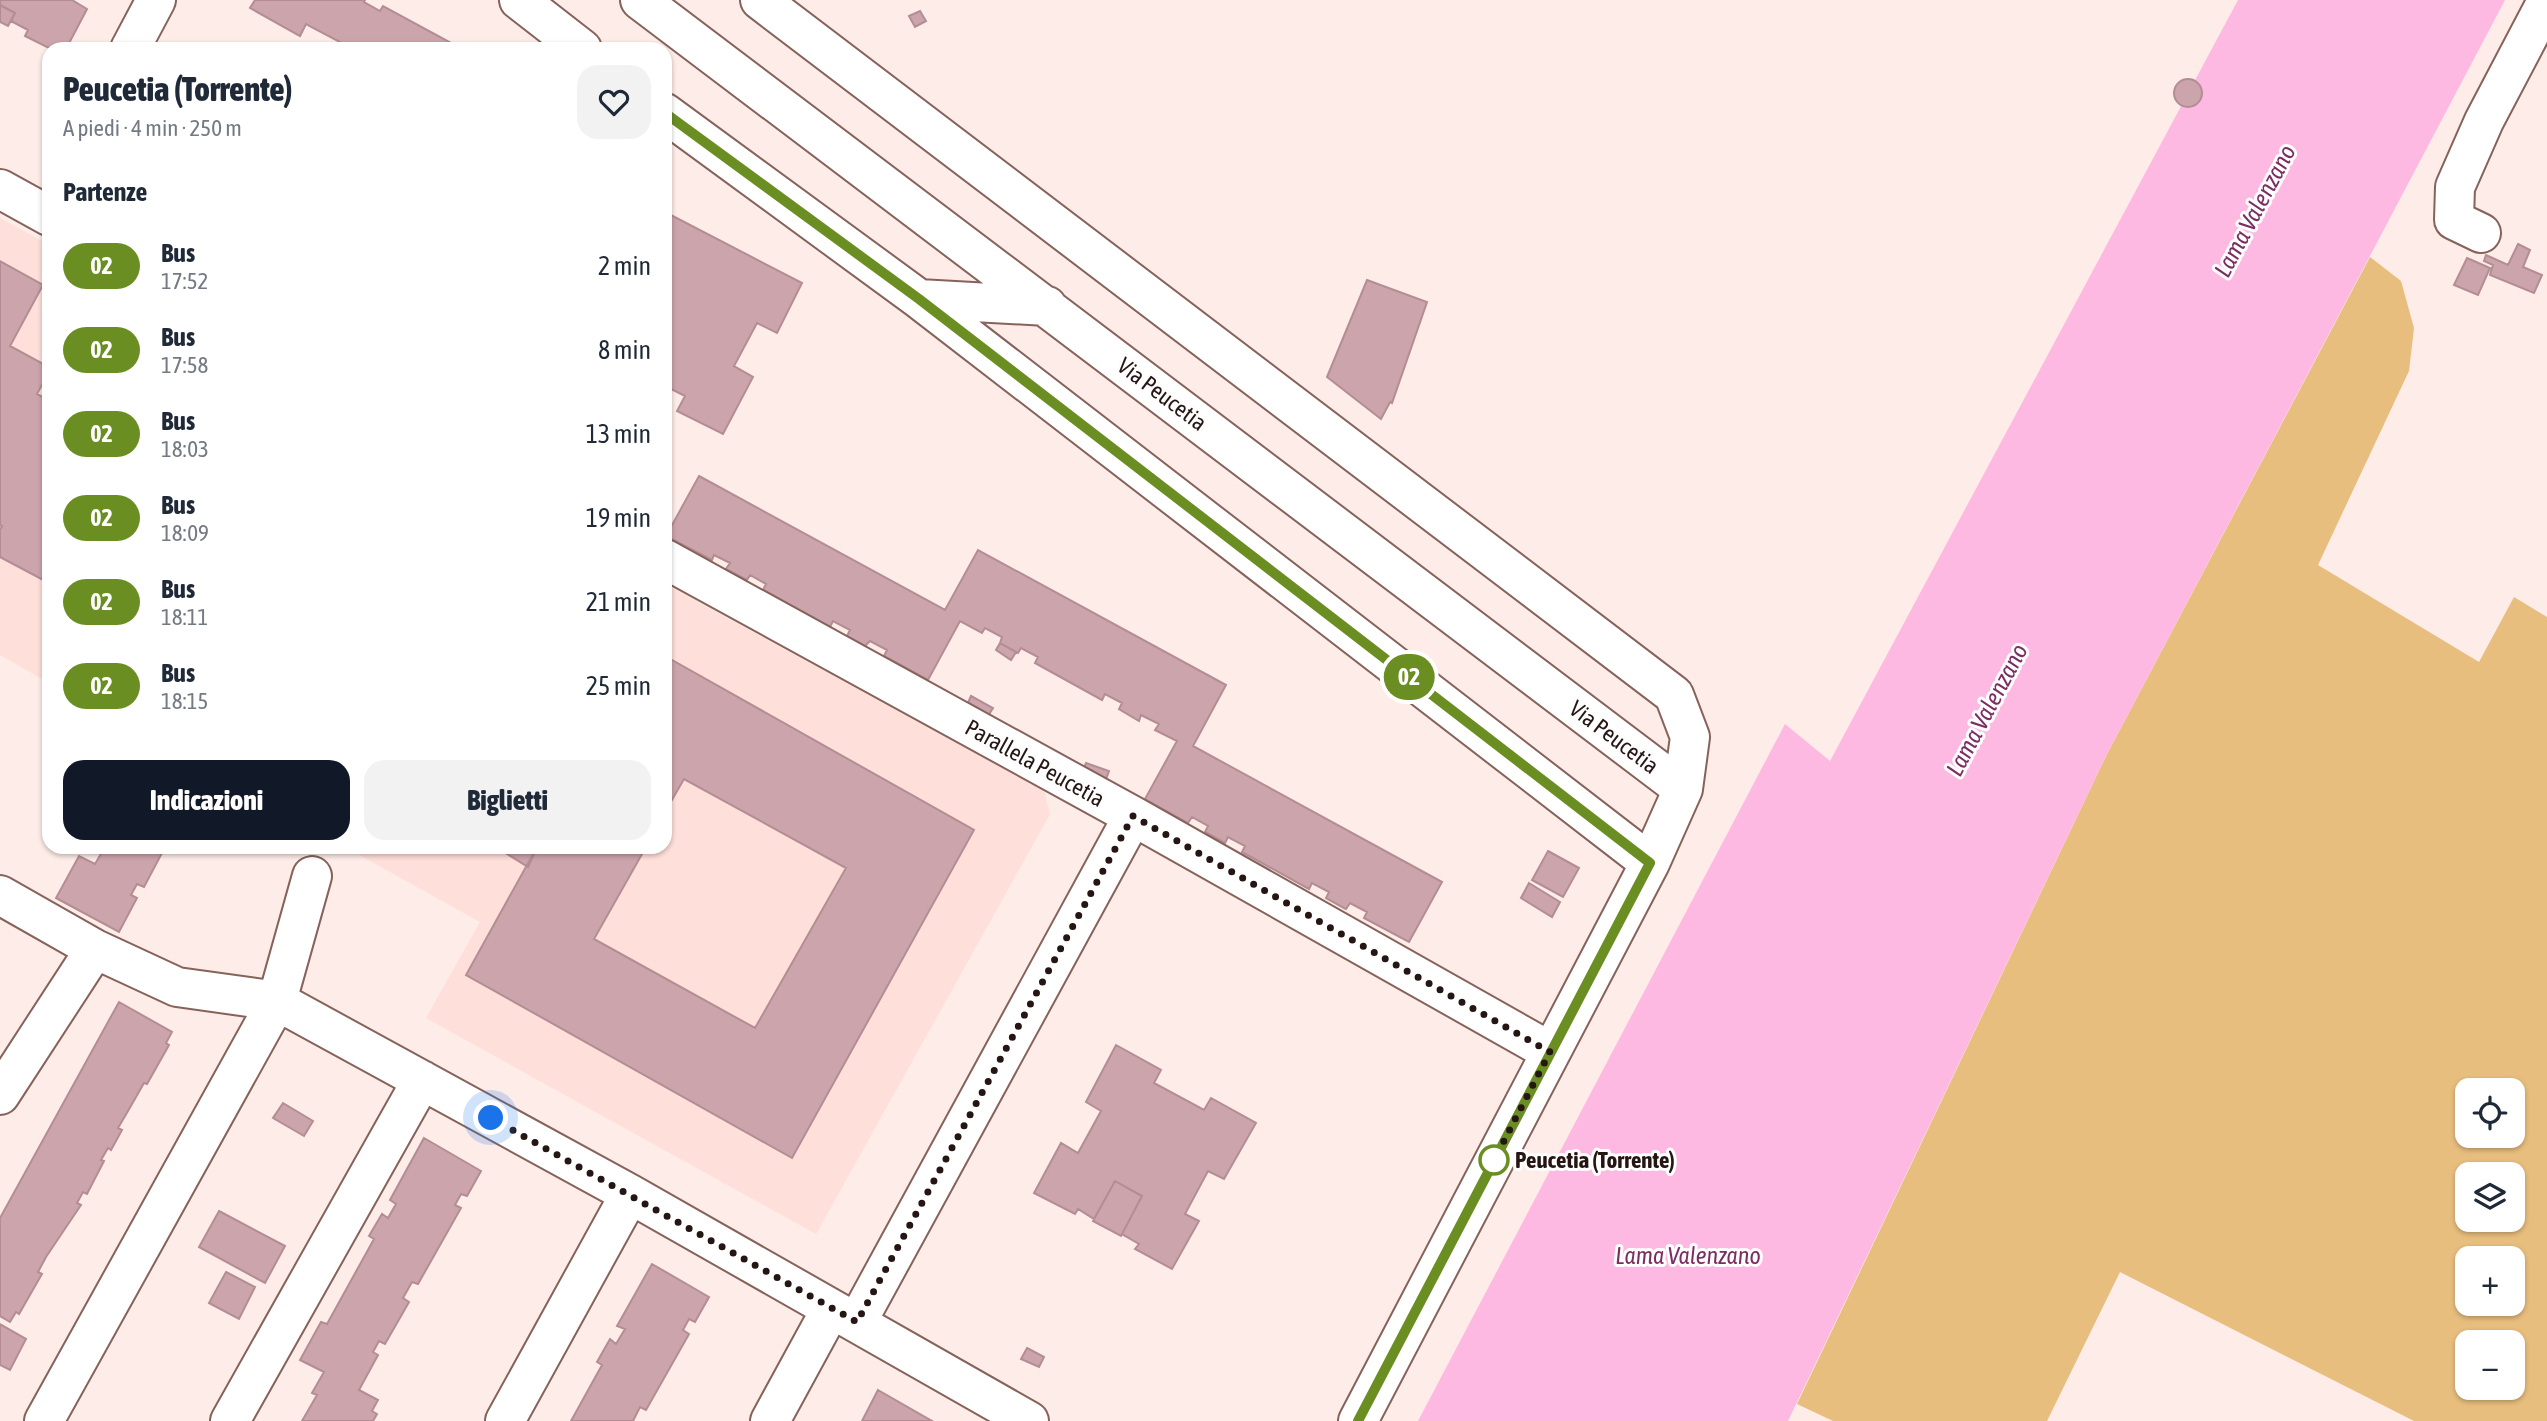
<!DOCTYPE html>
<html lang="it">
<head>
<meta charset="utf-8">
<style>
  :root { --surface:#fff; --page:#f2f2f3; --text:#1f2937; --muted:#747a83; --accent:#111827 }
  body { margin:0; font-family:"Asap Condensed",sans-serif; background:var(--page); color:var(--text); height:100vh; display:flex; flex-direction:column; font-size:26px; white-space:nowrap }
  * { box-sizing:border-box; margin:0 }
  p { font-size:23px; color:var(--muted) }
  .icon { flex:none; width:38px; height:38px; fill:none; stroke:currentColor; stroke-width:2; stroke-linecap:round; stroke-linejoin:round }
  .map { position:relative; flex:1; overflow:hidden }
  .details { position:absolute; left:42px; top:42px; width:630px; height:812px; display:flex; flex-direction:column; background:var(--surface); border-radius:21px; box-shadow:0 2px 5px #0004 }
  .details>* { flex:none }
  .badge { padding:0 14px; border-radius:23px; font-size:24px; line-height:46px }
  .controls { position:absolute; left:2455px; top:1078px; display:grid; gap:14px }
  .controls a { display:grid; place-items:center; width:70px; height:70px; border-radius:14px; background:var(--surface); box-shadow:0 2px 5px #0004; font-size:35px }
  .you { position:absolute; width:35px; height:35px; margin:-18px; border:5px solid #fff; border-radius:50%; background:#1a73e8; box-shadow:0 0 0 10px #1a73e833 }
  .map>.badge { position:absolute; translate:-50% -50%; box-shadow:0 0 0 4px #fff }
  h2 { padding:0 21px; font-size:26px; line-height:63px }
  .round { display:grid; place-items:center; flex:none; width:74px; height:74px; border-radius:21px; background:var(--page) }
  .head { display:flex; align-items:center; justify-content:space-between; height:119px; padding:0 21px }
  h1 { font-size:33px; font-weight:800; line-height:52px }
  .button { display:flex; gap:14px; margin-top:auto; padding:14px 21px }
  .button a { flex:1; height:80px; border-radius:21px; background:var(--accent); color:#fff; font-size:28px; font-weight:800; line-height:80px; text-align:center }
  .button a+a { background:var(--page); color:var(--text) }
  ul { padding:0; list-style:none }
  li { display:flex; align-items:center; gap:21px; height:84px; padding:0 21px }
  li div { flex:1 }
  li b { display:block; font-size:26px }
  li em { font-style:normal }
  li .badge { min-width:77px; font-weight:700; text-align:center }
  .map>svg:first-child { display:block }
  .built { fill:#fedfda }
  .green { fill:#e8be7e; fill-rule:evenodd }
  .water { fill:#feb9e2 }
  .building { fill:#cca4ab; stroke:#b48d94; stroke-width:2 }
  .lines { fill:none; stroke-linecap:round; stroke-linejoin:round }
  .minor-casing { stroke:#86625b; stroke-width:42 }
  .minor { stroke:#fff; stroke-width:38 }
  .line-casing { stroke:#fff; stroke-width:16 }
  .line { stroke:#6b8e23; stroke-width:10 }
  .walk { stroke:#251614; stroke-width:7; stroke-dasharray:0 12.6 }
  .stop-dot { fill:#fff; stroke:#6b8e23; stroke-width:3.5 }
  .labels { text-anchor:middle; stroke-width:6; stroke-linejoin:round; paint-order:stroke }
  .street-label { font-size:23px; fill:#251614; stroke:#fdfdfd }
  .stop-label { font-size:23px; font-weight:bold; fill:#251614; stroke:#fdfdfd; text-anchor:start }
  .water-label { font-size:24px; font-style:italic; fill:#7a2d61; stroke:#fdfdfd }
</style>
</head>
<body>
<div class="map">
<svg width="2547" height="1421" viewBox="0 0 2547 1421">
  <rect width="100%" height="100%" fill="#fdece8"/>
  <path class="built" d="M0,218L49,245V683L0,655Z
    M665,584L1044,791L1050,814L816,1234L426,1018L480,922L345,847H665Z"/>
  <path class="green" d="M2370,257L2401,281L2414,328L2409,371L2318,565L2479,662L2514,597L2547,617V1421H2414L2120,1272L2047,1421H1833L1797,1404L2106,756ZM2468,1090H2513V1136H2468ZM2468,1174H2513V1220H2468ZM2468,1258H2513V1304H2468ZM2468,1342H2513V1388H2468Z"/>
  <path class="water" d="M2238,0H2505L2106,756L1788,1421H1418L1785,724L1830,761Z"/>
  <path class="building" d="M0,0H72L87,9L66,49H51L25,36L28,30L11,21L15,13L0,5Z
    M255,0H365L364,2L380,11L383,6L453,44L451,49H353L306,24L300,36L250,8Z
    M0,5L15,13L8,26L0,22Z
    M920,11L926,21L915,27L909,16Z
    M2174 93a14 14 0 1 1 28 0a14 14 0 1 1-28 0Z
    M665,212L802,283L777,333L757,323L734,366L753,377L723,434L677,411L685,396L665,386Z
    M2518,244L2530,250L2523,267L2542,275L2534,293L2490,275L2493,265L2484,261L2486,255L2508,265Z
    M2467,258L2490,268L2478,295L2454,285Z
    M0,261L43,285L10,346L49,367V372L37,394L49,400V583L0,557V530L2,526L0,525Z
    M1367,280L1427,302L1392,403L1390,402L1381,419L1327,377Z
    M699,476L945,610L978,550L1226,685L1193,746L1442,882L1409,942L1364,918L1367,912L1350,903L1346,909L1344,908L1326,898L1329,892L1312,883L1309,889L1242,852L1245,846L1228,837L1225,843L1205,832L1208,826L1192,817L1188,823L1145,799L1177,741L1155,730L1159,724L1141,715L1139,721L1119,709L1122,703L1105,694L1102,700L1035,663L1038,657L1021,648L1018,653L1000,643L1002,637L985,628L982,633L960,621L928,680L884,656L887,650L870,641L865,646L847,636L850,630L833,621L830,627L763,590L766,584L750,575L747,580L726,569L730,563L714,555L712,560L666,536Z
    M1000,643L1016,652L1011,660L996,650Z
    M665,656L974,830L792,1158L466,975L537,847H646L594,939L755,1028L846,868L684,779L665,812Z
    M971,696L993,708L988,716L967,705Z
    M1086,763L1109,771L1106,779L1084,768Z
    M105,847H158L163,851L144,887L137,884L131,895L137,898L119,932L56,898L79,856L95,864Z
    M496,847H523L534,854L528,867Z
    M1548,851L1579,868L1563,897L1532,880Z
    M1529,883L1560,902L1552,917L1521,898Z
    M119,1002L172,1032L166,1043L169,1045L147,1084L144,1083L128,1111L118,1128L122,1130L111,1150L108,1148L101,1160L104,1161L87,1194L83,1192L77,1203L81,1205L46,1257L38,1272L42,1274L19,1314L16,1312L10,1322L0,1316V1218Z
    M1116,1045L1161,1070L1154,1083L1204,1110L1211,1098L1256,1123L1224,1179L1208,1171L1185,1214L1199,1221L1172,1269L1135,1249L1139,1244L1122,1234L1142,1196L1140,1195L1115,1181L1094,1219L1078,1209L1075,1214L1034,1193L1061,1143L1078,1153L1101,1111L1086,1102Z
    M283,1103L313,1121L304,1136L273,1118Z
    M424,1138L481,1171L467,1196L461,1194L455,1205L461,1208L418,1284L412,1282L403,1298L409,1302L385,1344L379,1341L373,1352L378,1355L359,1390L378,1400L372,1411L377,1414L373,1421H302L317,1395L312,1393L324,1372L300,1360L321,1322L327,1324L374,1239L369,1236L382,1214L388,1218L396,1204L390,1200Z
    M1115,1181L1142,1196L1121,1236L1093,1221Z
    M219,1211L285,1246L265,1283L199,1247Z
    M652,1264L709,1297L695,1322L689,1319L683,1330L689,1334L646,1410L640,1407L633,1421H571L602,1365L597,1362L610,1339L616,1344L625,1329L617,1326Z
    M226,1272L255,1287L239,1319L209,1303Z
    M0,1324L26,1339L10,1370L0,1365Z
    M1027,1348L1044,1357L1039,1367L1021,1359Z
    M878,1390L932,1421H862Z"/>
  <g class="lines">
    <defs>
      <path id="minor" d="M519,0L582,49
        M640,0L1683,789
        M760,0L1674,695L1690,737L1683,789L1650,863L1358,1421
        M130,49L156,0
        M665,113L919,299L1650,863
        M0,189L49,216
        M2481,233L2454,220L2455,187L2484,121L2547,1
        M919,299L1047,306
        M665,559L1133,816L1551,1052
        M0,895L95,949L177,987L277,1001L630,1194L1029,1421
        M0,1095L95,949
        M857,1322L1133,816
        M44,1421L277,1001L312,876
        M230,1421L422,1080
        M505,1421L630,1194
        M770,1421L831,1309"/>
    </defs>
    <use href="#minor" class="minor-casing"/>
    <use href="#minor" class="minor"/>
  </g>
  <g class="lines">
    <defs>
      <path id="line" d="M665,113L919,299L1650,863L1358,1421"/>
    </defs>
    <use href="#line" class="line-casing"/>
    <use href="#line" class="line"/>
    <path class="walk" d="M491,1118L857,1322L1133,816L1550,1052L1494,1160"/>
  </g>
  <circle class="stop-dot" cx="1494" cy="1160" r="14"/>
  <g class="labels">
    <g class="street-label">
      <text transform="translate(1162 394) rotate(37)" y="8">Via Peucetia</text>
      <text transform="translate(1614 737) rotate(37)" y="8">Via Peucetia</text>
      <text transform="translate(1035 763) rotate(29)" y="8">Parallela Peucetia</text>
    </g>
    <g class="stop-label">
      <text x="1515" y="1168">Peucetia (Torrente)</text>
    </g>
    <g class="water-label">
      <text transform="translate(2255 211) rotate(-62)" y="8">Lama Valenzano</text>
      <text transform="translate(1987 710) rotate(-62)" y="8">Lama Valenzano</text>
      <text x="1688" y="1264">Lama Valenzano</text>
    </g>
  </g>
</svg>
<div class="controls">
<a><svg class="icon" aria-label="locate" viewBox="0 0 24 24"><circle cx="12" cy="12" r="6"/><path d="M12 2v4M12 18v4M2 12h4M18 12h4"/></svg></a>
<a><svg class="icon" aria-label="layers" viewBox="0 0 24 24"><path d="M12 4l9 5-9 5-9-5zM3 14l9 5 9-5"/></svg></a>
<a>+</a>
<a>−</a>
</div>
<div class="you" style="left:491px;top:1118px"></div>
<b class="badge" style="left:1409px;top:677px;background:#6b8e23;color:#fff">02</b>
<section class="details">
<div class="head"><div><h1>Peucetia (Torrente)</h1><p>A piedi · 4 min · 250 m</p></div><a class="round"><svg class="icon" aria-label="heart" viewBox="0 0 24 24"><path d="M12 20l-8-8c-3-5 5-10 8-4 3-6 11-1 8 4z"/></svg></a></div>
<h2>Partenze</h2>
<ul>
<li><span class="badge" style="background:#6b8e23;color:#fff">02</span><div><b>Bus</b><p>17:52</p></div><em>2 min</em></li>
<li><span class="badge" style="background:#6b8e23;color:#fff">02</span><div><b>Bus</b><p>17:58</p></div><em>8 min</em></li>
<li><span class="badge" style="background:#6b8e23;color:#fff">02</span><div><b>Bus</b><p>18:03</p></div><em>13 min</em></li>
<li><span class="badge" style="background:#6b8e23;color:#fff">02</span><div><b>Bus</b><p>18:09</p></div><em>19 min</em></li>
<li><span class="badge" style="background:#6b8e23;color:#fff">02</span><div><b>Bus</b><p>18:11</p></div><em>21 min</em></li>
<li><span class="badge" style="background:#6b8e23;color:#fff">02</span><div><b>Bus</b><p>18:15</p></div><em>25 min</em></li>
</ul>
<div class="button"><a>Indicazioni</a><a>Biglietti</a></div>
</section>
</div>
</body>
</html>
